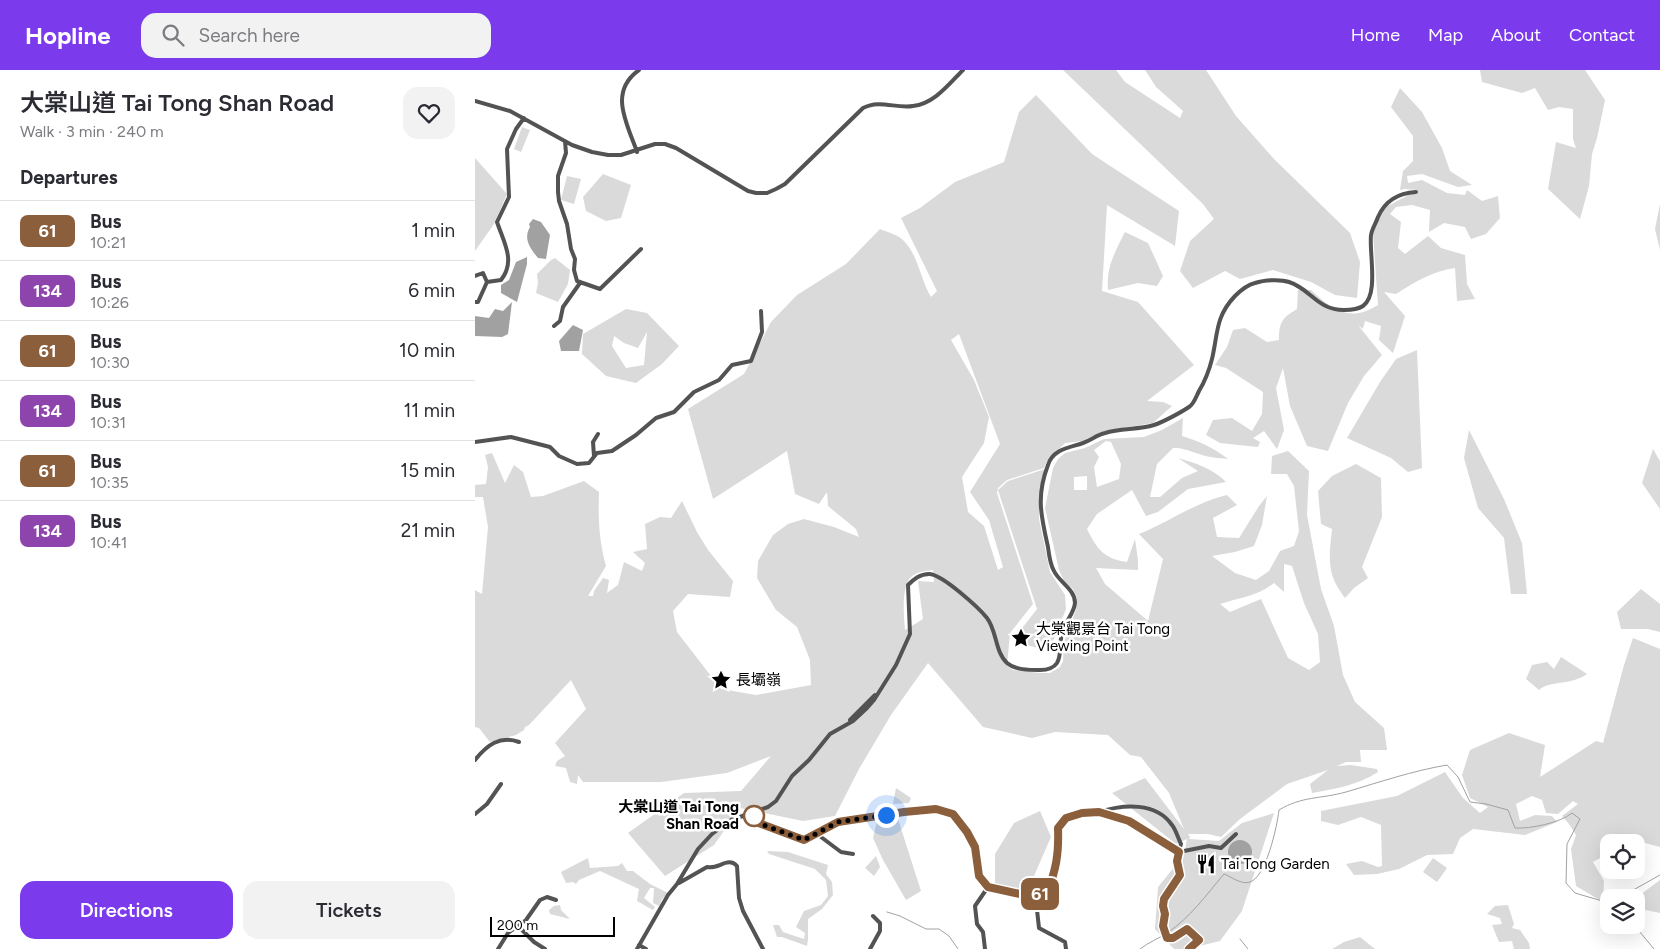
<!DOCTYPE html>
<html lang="en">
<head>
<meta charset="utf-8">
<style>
  :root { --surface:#fff; --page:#f2f2f3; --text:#2b2b33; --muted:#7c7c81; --line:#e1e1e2; --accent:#7c3aed }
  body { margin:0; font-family:Figtree,"Noto Sans TC",sans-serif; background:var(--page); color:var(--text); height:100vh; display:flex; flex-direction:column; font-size:19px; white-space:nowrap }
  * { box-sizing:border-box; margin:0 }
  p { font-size:16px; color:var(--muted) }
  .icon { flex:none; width:28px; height:28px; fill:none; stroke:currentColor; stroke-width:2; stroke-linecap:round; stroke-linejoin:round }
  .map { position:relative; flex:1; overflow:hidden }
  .drawer { display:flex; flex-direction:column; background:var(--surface); width:475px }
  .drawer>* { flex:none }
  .badge { padding:0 10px; border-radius:8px; font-size:18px; line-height:32px }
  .buttons { position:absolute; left:1125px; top:764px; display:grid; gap:10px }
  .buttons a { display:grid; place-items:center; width:45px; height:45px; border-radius:10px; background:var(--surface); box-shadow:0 5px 20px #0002; font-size:25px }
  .scale { position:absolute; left:15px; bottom:12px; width:125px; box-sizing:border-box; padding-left:5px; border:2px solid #000; border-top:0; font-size:14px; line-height:18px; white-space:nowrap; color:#000; -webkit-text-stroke:4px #fff; paint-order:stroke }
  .you { position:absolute; width:25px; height:25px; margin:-12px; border:4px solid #fff; border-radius:50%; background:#1a73e8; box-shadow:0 0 0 8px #1a73e833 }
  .map>.badge { position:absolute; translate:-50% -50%; box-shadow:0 0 0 2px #fff }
  h2 { padding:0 20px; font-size:19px; line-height:45px }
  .round { display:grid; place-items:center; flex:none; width:52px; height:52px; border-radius:15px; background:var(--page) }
  .summary { display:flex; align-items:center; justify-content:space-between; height:85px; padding:0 20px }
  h1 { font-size:24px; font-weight:600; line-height:38px }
  .cta { display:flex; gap:10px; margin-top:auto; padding:10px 20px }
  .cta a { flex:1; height:58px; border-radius:15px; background:var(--accent); color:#fff; font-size:20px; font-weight:600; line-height:58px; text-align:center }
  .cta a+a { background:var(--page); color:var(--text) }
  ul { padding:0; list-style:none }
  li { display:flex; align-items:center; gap:15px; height:60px; padding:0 20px; border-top:1px solid var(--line) }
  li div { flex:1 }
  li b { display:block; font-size:19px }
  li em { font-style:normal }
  li .badge { min-width:55px; font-weight:700; text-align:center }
  header { display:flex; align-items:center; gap:30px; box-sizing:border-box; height:70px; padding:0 25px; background:var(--accent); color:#fff }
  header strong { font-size:24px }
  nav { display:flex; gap:28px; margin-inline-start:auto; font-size:18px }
  .search { width:350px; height:45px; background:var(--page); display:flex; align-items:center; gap:12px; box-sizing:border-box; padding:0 18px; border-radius:15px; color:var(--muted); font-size:19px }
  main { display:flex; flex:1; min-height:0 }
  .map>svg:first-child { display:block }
  .green { fill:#dadada; fill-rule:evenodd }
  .water { fill:#a1a1a1 }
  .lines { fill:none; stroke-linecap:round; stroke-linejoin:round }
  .stream { stroke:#a1a1a1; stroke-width:1 }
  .street { stroke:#535353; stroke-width:4 }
  .line-casing { stroke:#fff; stroke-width:11 }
  .line { stroke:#8b5e3c; stroke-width:8 }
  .walk { stroke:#000; stroke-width:5; stroke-dasharray:0 9 }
  .stop-dot { fill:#fff; stroke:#8b5e3c; stroke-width:2.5 }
  .labels { text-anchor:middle; stroke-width:5; stroke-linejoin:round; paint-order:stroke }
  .poi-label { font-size:15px; fill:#000; stroke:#fff; text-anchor:start }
  .stop-label { font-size:15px; font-weight:bold; fill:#000; stroke:#fff; text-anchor:end }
</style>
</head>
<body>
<header>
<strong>Hopline</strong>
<div class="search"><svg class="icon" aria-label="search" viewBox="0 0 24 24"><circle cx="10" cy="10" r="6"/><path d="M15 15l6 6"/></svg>Search here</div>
<nav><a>Home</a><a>Map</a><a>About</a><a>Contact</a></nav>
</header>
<main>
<section class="drawer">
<div class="summary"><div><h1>大棠山道 Tai Tong Shan Road</h1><p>Walk · 3 min · 240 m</p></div><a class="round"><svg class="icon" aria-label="heart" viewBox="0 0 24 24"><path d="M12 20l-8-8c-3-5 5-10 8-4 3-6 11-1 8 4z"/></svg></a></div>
<h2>Departures</h2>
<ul>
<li><span class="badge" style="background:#8b5e3c;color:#fff">61</span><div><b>Bus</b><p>10:21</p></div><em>1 min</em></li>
<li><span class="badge" style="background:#8e44ad;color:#fff">134</span><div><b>Bus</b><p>10:26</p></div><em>6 min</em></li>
<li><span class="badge" style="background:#8b5e3c;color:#fff">61</span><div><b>Bus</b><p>10:30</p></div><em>10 min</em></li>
<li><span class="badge" style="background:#8e44ad;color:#fff">134</span><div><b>Bus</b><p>10:31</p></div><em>11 min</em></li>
<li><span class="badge" style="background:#8b5e3c;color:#fff">61</span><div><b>Bus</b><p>10:35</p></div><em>15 min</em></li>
<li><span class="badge" style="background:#8e44ad;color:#fff">134</span><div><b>Bus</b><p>10:41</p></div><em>21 min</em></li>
</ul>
<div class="cta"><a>Directions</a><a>Tickets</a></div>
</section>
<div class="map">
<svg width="1185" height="879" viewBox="0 0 1185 879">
  <rect width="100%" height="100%" fill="#fff"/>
  <path class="green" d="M588,0H641L650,12L705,48L708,41L681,17L670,0H731L761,46L799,89L875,163L885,192L882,228L860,225L836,212L798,200L765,209L750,201L718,218L705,201L715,171L739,149L728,134Z
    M1005,0H1110L1130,30L1122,68L1117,84L1114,116L1105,149L1073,119L1081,72L1101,78L1098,69V39L1084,37L1073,40L1060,18L1047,23L1007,12Z
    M925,18L947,42L967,78L975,101L997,115L983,117L947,104L932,106L933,113L947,110L972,123L990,125L992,120L1007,131L1023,126L1025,148L1011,164L996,169L990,157L969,153L954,162L955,140L937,135L921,137L915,144L926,152L923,178L930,184L953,166L966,178L990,185L992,214L1000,229L982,231L980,198C957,201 940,212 921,224L909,222L930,246L918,283L904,270L906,256L890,251L888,259L883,255L907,285L889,306L873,333L853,381L832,376L815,336L808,298L801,318L809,360L802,379L789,361L778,368L785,372L783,377L745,373L731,365L738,350L757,348L777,361L787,344L788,322L751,298L740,295L752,277L758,260L770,258L792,272L804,270C804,252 807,248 822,239L823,220H836C857,240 875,253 903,235L898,164L907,139L943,120L930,119L925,120L928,101L938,91V66L916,37Z
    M561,25L617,84L704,141L700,176L632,135L627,221L663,232L719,295L672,331L688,332L697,336L678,353L629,361L607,371L590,373L572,391L569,398L532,410L523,418L522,423L558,534L535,563L532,596L538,600L565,603H575L585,597L588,591L589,572L601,540L602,528L598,519L589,511L584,500L570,438L578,398L583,389L590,383L610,378L629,369L669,367L687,360L708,348L707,366C724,371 739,378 753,389C742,388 731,387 721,383C712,380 707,378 698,378L682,394L675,427H685L707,408L723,401L703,388C720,393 739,399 751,412L713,419L683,442L671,446L657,420L622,444L612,459C622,479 629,489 652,492L660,469L663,490V500L621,498L630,514L673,551L688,489L664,464C694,452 721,432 752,425L762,435L738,448L742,467L764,468L784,436L792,426L787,455L779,476L760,482L737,486L760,503L781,510L794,501L805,481L819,476L824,461L819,416L812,404H796L797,386L813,381L834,401L832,445L846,519L859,556L868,605L880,632L909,658L912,680H885L886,692H871L862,696L876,695L902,699L903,702C883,715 860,719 837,723L835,714L853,700L812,714L765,749L746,767L733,764H713L715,767L714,769L744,771L767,753L799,743L767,841L745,871L712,879H699L680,859L683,817L709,785L712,769L701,774L637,723L670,708L709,759L694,723L666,687L655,685L633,665L580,662L557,668L508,657L453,593L416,645L384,699L360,746L328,751L265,738L239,775L190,806L153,763L209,723L266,721L296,686L252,703L186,712H108L103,705L102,714L95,712L91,698L80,696L82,691L90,686L80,673L111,639L96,610L54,655L50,657L49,660L41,665L15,672L4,658L0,657V520L7,524L13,457L8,427H0V415L11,414L13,397L10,385L17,383L30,413L39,395L48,402L56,427L68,426L109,411L124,422C123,448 124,471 131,496L113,526H118L119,521L128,508L134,510L132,523L143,515L149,492L167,501L170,493L158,482L172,479L170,454L185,447L196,448L207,431L222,462L233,480L258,511L255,527L213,524L198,541L202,562L246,619L281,625L336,615L335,590L322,557L301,540L282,508L283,491L298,465L313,454L329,449L359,457L384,467L381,459L353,436L352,422L344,434L320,424L312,381L238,429L213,339L269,304L296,252L322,225L371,194L405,159C412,162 424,165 429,171C443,185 446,211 456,227L462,221L426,148L445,138L480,112L529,92L544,42ZM484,264L525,374L495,422L514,450L528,497L523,500L509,456L493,442L487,407L509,373L514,347L499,310L476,270ZM631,371L636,372L646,394L644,409L622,417L619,397L624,387L619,380ZM612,406V420H599V407ZM809,494L817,496L829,533L843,564L845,592L834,600L813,588L786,529L755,542L745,534C764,528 783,526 799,513L809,522ZM458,500L459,512L443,511L448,549L430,560C429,546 426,520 435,508C440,502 450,501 458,500Z
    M47,57L55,60L46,82L39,79Z
    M0,88L32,124L19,154L0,181Z
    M128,104L156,115L146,148L131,151L111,141L108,127Z
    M92,106L106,109L99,134L86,130Z
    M1185,134V180L1180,159Z
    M650,162L673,173L688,206L682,216L663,213L633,220C631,197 640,182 650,162Z
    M80,188L95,200L93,214L83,232L61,223L63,213L62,204L76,190Z
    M151,239L172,243L204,276L187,294L161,313L131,306L107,284L108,264ZM172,262L169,295L151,298L137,276L139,266L149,273L163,278Z
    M942,280L947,398L933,402L916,388L872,368L905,312L921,289Z
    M994,360L1029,429L1047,473L1052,524H1036L1029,468L1003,438L989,388Z
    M1178,379L1185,391V439L1167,413Z
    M881,394L906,408L907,447L887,497L893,508L879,518L870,528C851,504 854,488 857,459L846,454L843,421L857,406Z
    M570,399L564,435V449L575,502L590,525L591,539L574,581L544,573L541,566L562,539L523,420L533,411Z
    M1166,519L1185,534V562L1173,559H1146L1142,542Z
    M1158,568L1185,579V777L1159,770L1154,772H1134V783L1118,792L1129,811L1128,832L1101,816L1096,779L1101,765L1094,754L1087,746L1103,734L1098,731L1083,744L1071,743L1067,730L1057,726L1041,734L1045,751L1060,745L1077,746L1082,752L1050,765L998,759L985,768L978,784L952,785L924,799L902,804L879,805L871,794L887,791L903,797L907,796L906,755L886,747L863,755L846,751V741L922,726L970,702L988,728L1005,743L1013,737L995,728L987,705L995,680L1034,663L1070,675L1065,707L1121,671L1128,673L1149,595Z
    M1086,587L1112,604C1095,616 1075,610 1064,620L1051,609L1057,595L1072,592L1079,599Z
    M421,718L436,728L434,733L418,734Z
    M565,741L576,767L552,822L520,815V784L539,753Z
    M423,749L446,821L431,830L408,790L398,768L402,751Z
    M292,781L313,782L353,795L351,804L357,812L358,825L347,839L333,849V869L332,876L307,867H302L298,855H304L308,862L329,869L330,863L321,857L329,841L346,835L353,826L351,810L340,799L294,784Z
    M401,786L405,797L399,806L390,798Z
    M113,788L115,798L143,796L147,793L152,801H158L175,814L193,823L187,829L184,836L178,833L179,818H175L169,828L180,837L178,840L162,831L164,819L125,801L104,810L101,814L98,812L91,813L86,802Z
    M958,788L972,798L962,812L948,802Z
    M1185,810V843L1161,838V828Z
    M85,835L86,840L95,849L75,844L74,840L79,836Z
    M1033,835L1039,854L1037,858L1045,860L1054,873L1055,879H1039L1037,871L1024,872L1017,855L1027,854L1025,848L1012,844L1020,836Z
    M885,867L900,879H857L869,872Z"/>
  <path class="water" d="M58,149L66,152L75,165L71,189L63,188C55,178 48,169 55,157L54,154Z
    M52,187V194L42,232L26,223V215L34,210L41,192Z
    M37,232L33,264L27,267L0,266V246L14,248L20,239L28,241Z
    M98,255L108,260L104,281H86L84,271Z
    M753 782a12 12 0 1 1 24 0a12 12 0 1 1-24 0Z"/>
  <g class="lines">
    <path class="stream" d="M1144,828L1185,805
      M412,842L425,846L451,859H464L474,866L483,879
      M1159,855L1179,879
      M765,869L773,879
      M665,879C674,872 683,869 692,863C715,848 732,824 749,804C757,807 766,815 775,812C791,807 802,757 804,740C827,726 846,729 871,722C905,712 937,701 972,695L983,707L995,732L1011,734L1033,740L1040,758C1055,759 1085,753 1097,743L1105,749L1092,774L1091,813L1100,823L1134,833"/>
    <path class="street" d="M0,31L35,41L97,75L117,82L133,85H146L180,74H190L201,78L273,121L281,123H292L301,119L310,114L388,38C405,29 421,39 438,36C459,34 474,14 488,0
      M90,71L91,83L83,106V122L84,131L92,154L96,179L100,189L99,200L102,211L125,219L166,179
      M162,82C152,53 133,22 164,0
      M0,206L8,203L12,212
      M0,232H3L12,212L26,210C41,191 29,173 22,152L34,127L32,79L41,59L49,48
      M79,256L85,251L88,237L105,213
      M0,372L36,367L75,377L84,386L102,394L114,393L122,383L137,381L161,365L181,348L199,342L219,322L244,310L257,295L276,291L287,262L286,241
      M119,386L118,372L123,364
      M375,650L400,625
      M0,690C12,675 25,665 44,672
      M624,742C649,734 681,732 697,755C701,760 703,768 706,774L702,787L705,805L689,829L688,836L690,844L688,856L692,868H698L712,859L724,869L714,879
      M0,744L12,734L26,714
      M268,746L291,757L329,770L363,752L429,742L461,739L478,744L492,761L500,777L504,806L513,817L554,826L572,823
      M342,764L366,782L378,784
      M204,813L232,797C243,800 253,786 262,796L264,828L268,841L288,879
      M43,856L59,872L70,879
      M164,875L171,879
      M23,879L33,863L51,850L65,830L72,827L81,830
      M162,879L193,825L202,814L223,779L237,764L256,750L293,737L301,731L317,706L334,690L355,664L378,651L392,638L399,630L421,595L435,564L433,515C439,509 445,504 454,504C467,504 504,538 512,548C522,561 520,582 532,593C540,600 554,600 565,600C572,600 578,599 582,593C587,585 584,573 587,564C589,553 599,544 600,533C600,519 584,512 579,501C575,494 574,485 573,477C566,446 561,426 573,395C578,379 594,378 608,373C616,370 622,365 630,363C646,358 663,360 679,355C688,352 705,343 714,337C719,334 721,327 724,321C730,311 734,301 737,289C743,264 740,247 760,226C765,221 772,215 780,213C789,210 805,209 814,212C836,219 842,240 869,240C875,240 882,240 888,236C904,225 894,183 896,165C897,159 901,153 903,147C910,131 923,123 941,122
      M395,879L405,861V853L398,846
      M510,879L508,862L502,854L500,836L513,817
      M591,879L590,872L564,858L562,840L571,828L580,801L584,780L583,759L591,748L607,743L624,742L654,751L704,782L734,776L746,778L761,764"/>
  </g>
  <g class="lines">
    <defs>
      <path id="line" d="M278,742V751L329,770L363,752L429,742L461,739L478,744L492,762L500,777L504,806L513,817L554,826L572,824C581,799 584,785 583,758L591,748L607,743L624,742L654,751L704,782L702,791L705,805L689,829L688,836L690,844L688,856L692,868H698L712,859L724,870L714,879"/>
    </defs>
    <use href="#line" class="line-casing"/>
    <use href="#line" class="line"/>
    <path class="walk" d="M279,746L278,751L329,770L363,752L411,745"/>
  </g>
  <defs>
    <symbol id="sight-bare" viewBox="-9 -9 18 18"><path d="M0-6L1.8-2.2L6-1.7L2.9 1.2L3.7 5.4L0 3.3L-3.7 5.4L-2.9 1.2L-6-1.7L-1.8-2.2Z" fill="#000" stroke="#fff" stroke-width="2.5" paint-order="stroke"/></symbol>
    <symbol id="restaurant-bare" viewBox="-9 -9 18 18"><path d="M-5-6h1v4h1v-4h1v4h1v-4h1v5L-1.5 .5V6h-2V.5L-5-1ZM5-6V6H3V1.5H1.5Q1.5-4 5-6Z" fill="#000" stroke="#fff" stroke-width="2.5" paint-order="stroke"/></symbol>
  </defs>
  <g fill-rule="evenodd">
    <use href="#sight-bare" x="532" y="554" width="28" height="28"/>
    <use href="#sight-bare" x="232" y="596" width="28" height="28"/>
    <use href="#restaurant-bare" x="717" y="780" width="28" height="28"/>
  </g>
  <circle class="stop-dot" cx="279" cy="746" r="10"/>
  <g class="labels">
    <g class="poi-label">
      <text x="561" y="564">大棠觀景台 Tai Tong<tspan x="561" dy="17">Viewing Point</tspan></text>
      <text x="261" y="615">長壩嶺</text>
      <text x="746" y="799">Tai Tong Garden</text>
    </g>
    <g class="stop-label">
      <text x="264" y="742">大棠山道 Tai Tong<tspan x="264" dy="17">Shan Road</tspan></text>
    </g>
  </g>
</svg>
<div class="buttons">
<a><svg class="icon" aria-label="locate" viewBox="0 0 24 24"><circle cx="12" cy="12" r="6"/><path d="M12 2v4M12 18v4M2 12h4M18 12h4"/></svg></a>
<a><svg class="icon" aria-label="layers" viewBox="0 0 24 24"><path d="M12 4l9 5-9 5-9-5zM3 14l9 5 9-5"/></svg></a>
</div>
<div class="scale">200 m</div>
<div class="you" style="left:411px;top:745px"></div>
<b class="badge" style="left:565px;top:824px;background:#8b5e3c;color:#fff">61</b>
</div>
</main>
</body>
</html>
